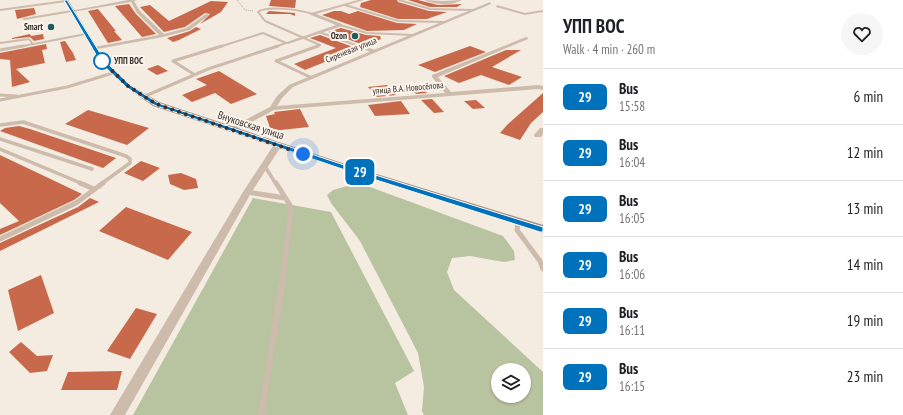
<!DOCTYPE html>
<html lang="en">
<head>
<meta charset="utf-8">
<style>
  :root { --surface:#fff; --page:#f6f6f6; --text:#202124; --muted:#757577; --line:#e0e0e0 }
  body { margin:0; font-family:"PT Sans Narrow",sans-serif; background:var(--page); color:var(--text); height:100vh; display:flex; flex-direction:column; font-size:15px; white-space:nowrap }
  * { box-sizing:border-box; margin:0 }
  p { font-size:13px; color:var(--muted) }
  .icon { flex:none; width:22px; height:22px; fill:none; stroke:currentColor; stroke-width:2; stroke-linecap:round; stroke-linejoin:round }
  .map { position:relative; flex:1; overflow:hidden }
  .drawer { display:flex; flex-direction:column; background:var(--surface); width:360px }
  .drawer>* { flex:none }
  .badge { padding:0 8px; border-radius:6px; font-size:14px; line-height:26px }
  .buttons { position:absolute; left:491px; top:363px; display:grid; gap:8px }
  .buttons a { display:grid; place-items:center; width:40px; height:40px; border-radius:50%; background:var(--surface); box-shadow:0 1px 3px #0004; font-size:20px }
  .you { position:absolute; width:20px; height:20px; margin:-10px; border:3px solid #fff; border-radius:50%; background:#1a73e8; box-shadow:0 0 0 6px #1a73e833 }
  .map>.badge { position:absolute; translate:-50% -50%; box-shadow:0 0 0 2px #fff }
  .round { display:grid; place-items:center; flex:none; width:42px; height:42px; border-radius:21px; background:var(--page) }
  .head { display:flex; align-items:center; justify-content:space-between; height:68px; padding:0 20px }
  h1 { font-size:19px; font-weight:700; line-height:30px }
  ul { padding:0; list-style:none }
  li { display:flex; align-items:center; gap:12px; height:56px; padding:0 20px; border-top:1px solid var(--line) }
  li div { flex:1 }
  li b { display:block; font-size:15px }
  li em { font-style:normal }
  li .badge { min-width:44px; font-weight:700; text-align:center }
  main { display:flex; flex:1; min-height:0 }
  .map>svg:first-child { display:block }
  .green { fill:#b8c4a0; fill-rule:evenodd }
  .building { fill:#c8694b }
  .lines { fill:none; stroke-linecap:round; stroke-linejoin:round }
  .path { stroke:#b9a596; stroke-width:1; stroke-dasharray:1 1; stroke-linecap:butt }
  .lane-far4 { stroke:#cdbbac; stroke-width:2 }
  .lane-far3 { stroke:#cdbbac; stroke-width:3 }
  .lane-far2 { stroke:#cdbbac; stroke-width:3.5 }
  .lane-far1 { stroke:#cdbbac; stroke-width:5 }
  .lane { stroke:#cdbbac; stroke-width:6 }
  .street { fill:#cdbbac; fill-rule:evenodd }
  .secondary { fill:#a18a7d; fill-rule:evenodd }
  .line { fill:#0072bc; stroke:#fff }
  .walk { stroke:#3b302b; stroke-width:4; stroke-dasharray:0 7.2 }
  .poi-dot { fill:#1f5a5e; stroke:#fbf5ee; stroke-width:1.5 }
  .stop-dot { fill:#fff; stroke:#0072bc; stroke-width:2 }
  .labels { text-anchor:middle; stroke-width:4; stroke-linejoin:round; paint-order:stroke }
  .far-poi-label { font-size:9px; font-weight:bold; fill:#3b302b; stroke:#fbf5ee; text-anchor:end }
  .far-street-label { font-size:9px; fill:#3b302b; stroke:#fbf5ee }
  .far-stop-label { font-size:9px; font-weight:bold; fill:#3b302b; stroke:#fbf5ee; text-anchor:start }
  .street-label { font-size:11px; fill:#3b302b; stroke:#fbf5ee }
</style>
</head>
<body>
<main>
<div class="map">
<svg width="543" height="415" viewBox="0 0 543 415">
  <rect width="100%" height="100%" fill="#f4ebe1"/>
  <path class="green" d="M347,186L370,187L503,236L514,251L515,260L504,262L470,256L452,258L447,272L454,290L543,372V415H424L422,411L424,387L418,353L360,241L331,203L327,195L333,190ZM498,370H524V396H498Z
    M253,198L331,212L414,371L395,383L408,415H133Z"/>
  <path class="building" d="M271,0H296L295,8L269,6Z
    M371,0H397L398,2L429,11L447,12L427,19H398L360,7L361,3Z
    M408,0H418L438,5L462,4L457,7H430Z
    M211,1L228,2L221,12L200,24L210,14L205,13L185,27L164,32L140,7L150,5L169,21Z
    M129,4L136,14L156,34L142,37L115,6Z
    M34,8L36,14L17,19L15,10Z
    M98,9L116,31H114L122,40L108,43L88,11Z
    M269,11L295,13V16L290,14H266Z
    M334,11H341L349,14L358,11L397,23L417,24L404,30L367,31L322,15Z
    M196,27L201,29L179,40L173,42L167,38L190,31Z
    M341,28L366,35L380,36L381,39L366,46L328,32Z
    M30,34L31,36L43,34L44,39L34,41L30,37L12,39V38Z
    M320,35L356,48L357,49L305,70L294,64L336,48L310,38Z
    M65,41L73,53L76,60L66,62L60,42Z
    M46,44L47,49L42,50L45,63L16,69L30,82L12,87L10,60L0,59V53Z
    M470,46L486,52L435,72L418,65Z
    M506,50H521L492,67L522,77L509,85L481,75L459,83L444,76Z
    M158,65L168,71L157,75L147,69Z
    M219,71L257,94L231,104L215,93L192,102L182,95L207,85L196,79Z
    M387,85L396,95L377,97L368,87Z
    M420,85L427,93L416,94L408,86Z
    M543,93V112L531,123L520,140L500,133L507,125Z
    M432,99L444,112L434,113L421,100Z
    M476,100L485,108L473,109L464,101Z
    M401,101L410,114L375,116L368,105Z
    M300,109L309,127L271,131L266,116L275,114L274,112Z
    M88,110L149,128L127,145L65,124Z
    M19,126L30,129L116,158L103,168L0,131L5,128Z
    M0,155L82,194L74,200L0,235V229L19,221L0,203Z
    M141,161L160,168L143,181L124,173Z
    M181,173L196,179L198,188L184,190L170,184L168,175Z
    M90,198L99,202L0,251V243L78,207Z
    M126,207L192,232L168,260L99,231Z
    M41,275L54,313L18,331L8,290Z
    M136,308L157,314L130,359L107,351Z
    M21,342L37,356L53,355L47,371L30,373L9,352Z
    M122,371L117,390H61L68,372Z"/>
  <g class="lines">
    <path class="path" d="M237,0L245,10L253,11"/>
    <path class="lane-far4" d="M399,0L430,9L472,10
      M345,5L398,21L443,22
      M0,10L66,1
      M312,14C301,10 267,5 258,12L265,21L320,45
      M24,19L72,11
      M340,25L367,33L413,35
      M319,32L361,47
      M0,43L29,39L33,44
      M18,47L86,34
      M219,47L263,33L286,43
      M275,47L286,43
      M316,47L320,45"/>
    <path class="lane-far3" d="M358,46L373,51
      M0,50L23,46
      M195,75L173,61L222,46
      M310,77L276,61L318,46
      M0,95L17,96
      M143,97L208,69L278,46
      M0,100L67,87L113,73"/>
    <path class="lane-far2" d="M0,125L23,122L126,156L130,159V163L101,184
      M0,139L92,169
      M0,149L83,184
      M264,165L276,184"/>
    <path class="lane-far1" d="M80,183L94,189
      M276,183L290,205L291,210L282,285
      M247,192L285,198
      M518,222L517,230L540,261L543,269
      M0,239L76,203L103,183"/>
    <path class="lane" d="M261,415L282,284"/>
    <path class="street" d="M128,0H137L134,1L140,11L164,34L186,28L206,14L209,15L190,30L163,37L92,50L91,49L94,47L159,35L137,13L131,2L72,12L70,11Z
      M358,0H364L316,14L342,24V26L288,44L284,43L336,25L311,15V13Z
      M424,0L443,1L462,0C452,6 434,5 424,0Z
      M490,2L491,4L293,87L282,98L277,106L445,93L432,77V75L526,37L528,38V39L438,77L451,92L538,85L543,86V90L538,89L274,110L233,132H230L226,130L270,107L277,96L289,85Z
      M497,5L525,13L543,10V12L525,15L496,7Z
      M540,128H543V134L541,137H535L534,135Z
      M275,143H278L282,145L251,193L125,415H110L243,192Z"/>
    <path class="secondary" d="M64,0H68L105,61L130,85L159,102L357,168L543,225V233L351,172L153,106L126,87L101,63Z"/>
  </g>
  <path class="line" d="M64,0H67L105,61L130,85L158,103L356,169L543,227V232H540L351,172L154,105L126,87L101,63Z"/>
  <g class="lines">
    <path class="walk" d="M102,61L128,86L156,104L303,154"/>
  </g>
  <g class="poi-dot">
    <circle cx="51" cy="27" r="4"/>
    <circle cx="355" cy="36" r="4"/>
  </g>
  <circle class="stop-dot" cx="102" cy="61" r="8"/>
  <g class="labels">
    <g class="far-poi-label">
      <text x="43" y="30">Smart</text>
      <text x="347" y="39">Ozon</text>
    </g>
    <g class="far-street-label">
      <text transform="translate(351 50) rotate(-22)" y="3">Сиреневая улица</text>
      <text transform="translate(408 88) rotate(-5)" y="3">улица В.А. Новосёлова</text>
    </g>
    <g class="far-stop-label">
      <text x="114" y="64">УПП ВОС</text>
    </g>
    <g class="street-label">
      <text transform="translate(251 125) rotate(18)" y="4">Внуковская улица</text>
    </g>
  </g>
</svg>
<div class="buttons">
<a><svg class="icon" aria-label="layers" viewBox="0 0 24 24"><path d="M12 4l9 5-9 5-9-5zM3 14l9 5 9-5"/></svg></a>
</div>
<div class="you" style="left:303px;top:154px"></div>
<b class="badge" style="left:360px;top:172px;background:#0072bc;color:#fff">29</b>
</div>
<section class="drawer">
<div class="head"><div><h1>УПП ВОС</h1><p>Walk · 4 min · 260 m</p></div><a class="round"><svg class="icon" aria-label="heart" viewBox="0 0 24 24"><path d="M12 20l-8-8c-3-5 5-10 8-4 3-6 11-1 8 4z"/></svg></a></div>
<ul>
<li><span class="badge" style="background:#0072bc;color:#fff">29</span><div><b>Bus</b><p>15:58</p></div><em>6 min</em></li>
<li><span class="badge" style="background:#0072bc;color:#fff">29</span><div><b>Bus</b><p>16:04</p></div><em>12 min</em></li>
<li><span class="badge" style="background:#0072bc;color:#fff">29</span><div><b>Bus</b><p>16:05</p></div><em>13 min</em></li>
<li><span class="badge" style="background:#0072bc;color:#fff">29</span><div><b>Bus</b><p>16:06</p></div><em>14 min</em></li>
<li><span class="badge" style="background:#0072bc;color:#fff">29</span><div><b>Bus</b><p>16:11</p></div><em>19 min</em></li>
<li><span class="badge" style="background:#0072bc;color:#fff">29</span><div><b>Bus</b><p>16:15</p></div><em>23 min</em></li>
</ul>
</section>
</main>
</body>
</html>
